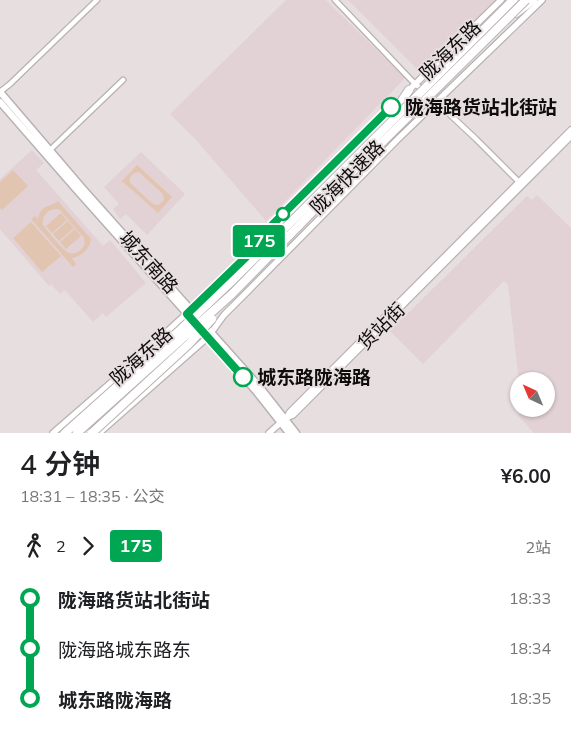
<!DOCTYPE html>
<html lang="zh">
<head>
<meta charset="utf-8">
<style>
  :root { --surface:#fff; --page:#f6f6f6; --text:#202124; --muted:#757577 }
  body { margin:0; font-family:Mulish,"Noto Sans SC",sans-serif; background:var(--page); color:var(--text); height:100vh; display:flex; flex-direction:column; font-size:19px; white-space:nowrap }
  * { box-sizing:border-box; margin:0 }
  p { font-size:16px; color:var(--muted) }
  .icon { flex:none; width:28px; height:28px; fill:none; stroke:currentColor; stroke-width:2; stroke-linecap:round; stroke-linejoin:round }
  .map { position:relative; height:433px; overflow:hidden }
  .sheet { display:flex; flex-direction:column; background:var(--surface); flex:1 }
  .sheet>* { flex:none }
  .badge { padding:0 10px; border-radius:4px; font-size:18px; line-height:32px }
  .needle { width:32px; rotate:316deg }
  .tools { position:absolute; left:510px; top:372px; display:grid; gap:10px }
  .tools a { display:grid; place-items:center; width:45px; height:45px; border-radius:50%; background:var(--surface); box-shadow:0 1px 4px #0004; font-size:25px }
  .map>.badge { position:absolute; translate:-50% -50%; box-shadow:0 0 0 2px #fff }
  .legs { display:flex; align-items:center; gap:8px; height:55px; padding:0 20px; font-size:16px }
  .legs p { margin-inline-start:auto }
  .summary { display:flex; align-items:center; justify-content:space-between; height:85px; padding:0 20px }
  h1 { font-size:28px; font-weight:600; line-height:38px }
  ul { padding:0 20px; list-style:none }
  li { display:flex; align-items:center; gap:18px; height:50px; font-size:19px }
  li i { display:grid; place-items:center; width:8px; height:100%; margin:0 6px; background:currentColor }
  li i::after { content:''; width:12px; height:12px; margin:-6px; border:4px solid; border-radius:50%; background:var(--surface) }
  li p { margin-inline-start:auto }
  li:first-child i { background:linear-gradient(#0000 50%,currentColor 0) }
  li:last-child i { background:linear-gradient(currentColor 50%,#0000 0) }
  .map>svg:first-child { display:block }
  .built { fill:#e2d1d5 }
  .green { fill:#e2c5b1; fill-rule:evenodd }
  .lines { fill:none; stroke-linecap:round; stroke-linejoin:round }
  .minor-casing { stroke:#b9b1b3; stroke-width:7 }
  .tertiary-casing { stroke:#b9b1b3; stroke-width:8 }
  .secondary-casing { stroke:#b9b1b3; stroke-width:9 }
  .trunk-casing { stroke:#b9b1b3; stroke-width:10 }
  .minor { stroke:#fff; stroke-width:4.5 }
  .tertiary { stroke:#fff; stroke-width:5.5 }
  .secondary { stroke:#fff; stroke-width:6 }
  .trunk { stroke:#fff; stroke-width:8 }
  .trunk-bridge-casing { stroke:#b9b1b3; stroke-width:10; stroke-linecap:butt }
  .trunk-bridge { stroke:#fff; stroke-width:8 }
  .line-1-casing { stroke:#fff; stroke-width:11 }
  .line-1 { stroke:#00a651; stroke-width:8 }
  .stop-1-dot { fill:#fff; stroke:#00a651; stroke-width:2.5 }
  .labels { text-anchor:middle; stroke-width:4; stroke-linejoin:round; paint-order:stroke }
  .street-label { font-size:19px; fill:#0f0c0d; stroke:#e7dee0 }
  .stop-label { font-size:19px; font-weight:bold; fill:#0f0c0d; stroke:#e7dee0; text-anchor:start }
</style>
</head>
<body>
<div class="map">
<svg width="571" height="433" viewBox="0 0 571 433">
  <rect width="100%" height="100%" fill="#e7dee0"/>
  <path class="built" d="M286,0H326L405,78L266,221L197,141L170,114Z
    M348,0H498L424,72L417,69Z
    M32,150L44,163L36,170L103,246L110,240L146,283L106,317L103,313L93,322L65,290L60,294L51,284L49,286L0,229V179Z
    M141,152L185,194L147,235L126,214L120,219L113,209L119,204L104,187Z
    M537,195L571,228V433H534L518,415L523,409H546V381H519L508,285L504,281L423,364L390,331L527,196L532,200Z"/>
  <path class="green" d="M137,165L172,197L158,213L122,181ZM138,172L140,173L163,194L164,199C162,204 158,206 153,204L130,183C129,177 132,173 138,172Z
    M13,170L28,186L2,210L0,208V182Z
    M58,201L91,239C89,250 82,256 72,258L76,264L73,267L31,219L35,216L38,219C42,203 48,209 58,201ZM57,209L60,210L84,238C85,243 85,245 81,249C78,253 72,255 67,252C61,248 48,231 43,225C42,216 47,209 57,209Z
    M61,213L67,220L52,233L46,226Z
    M68,221L74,228L59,241L53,234Z
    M31,222L61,256L42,272L13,238Z
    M75,229L81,236L66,249L60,242Z"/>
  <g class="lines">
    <defs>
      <path id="minor" d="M335,0L415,84L423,90
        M0,92L10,84L97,0
        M429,95L476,139L519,182
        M50,150L123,80"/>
      <path id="tertiary" d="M406,93L501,0
        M287,417L290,412L571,130
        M53,433L114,380L206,296L246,257L273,224L391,108
        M99,433L208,337L224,315L248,291L399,138L542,0
        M269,433L286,418L293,415L571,136"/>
      <path id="secondary" d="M0,92L83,189L259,386L296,433
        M0,102L75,188L255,390L289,433"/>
      <path id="trunk" d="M516,13L533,0
        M248,264L253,255L275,229L399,105L409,90"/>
    </defs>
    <use href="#minor" class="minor-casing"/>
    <use href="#tertiary" class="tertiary-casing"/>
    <use href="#secondary" class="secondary-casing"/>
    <use href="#trunk" class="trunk-casing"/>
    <use href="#minor" class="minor"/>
    <use href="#tertiary" class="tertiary"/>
    <use href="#secondary" class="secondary"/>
    <use href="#trunk" class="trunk"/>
    <defs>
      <path id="trunk-bridge" d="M65,433L180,330L233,280L513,0
        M77,433L232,294L329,195L526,0
        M92,433L189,344L212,319"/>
    </defs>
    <use href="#trunk-bridge" class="trunk-bridge-casing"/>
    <use href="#trunk-bridge" class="trunk-bridge"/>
  </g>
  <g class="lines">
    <defs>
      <path id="line-1" d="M243,377L187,314L246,257L273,224L391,107"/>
    </defs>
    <use href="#line-1" class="line-1-casing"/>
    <use href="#line-1" class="line-1"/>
  </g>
  <g class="stop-1-dot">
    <circle cx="391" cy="107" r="9"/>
    <circle cx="283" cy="214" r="6"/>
    <circle cx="243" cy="377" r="9"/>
  </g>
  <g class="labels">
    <g class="street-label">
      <text transform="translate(450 50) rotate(-44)" y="7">陇海东路</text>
      <text transform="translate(347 177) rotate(-45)" y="7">陇海快速路</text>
      <text transform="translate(149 262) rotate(48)" y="7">城东南路</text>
      <text transform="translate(381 326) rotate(-45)" y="7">货站街</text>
      <text transform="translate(141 356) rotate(-42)" y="7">陇海东路</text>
    </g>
    <g class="stop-label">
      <text x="405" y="114">陇海路货站北街站</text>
      <text x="257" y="384">城东路陇海路</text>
    </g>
  </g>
</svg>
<div class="tools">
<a><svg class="needle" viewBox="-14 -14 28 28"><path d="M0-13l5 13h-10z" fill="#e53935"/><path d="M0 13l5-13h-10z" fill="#757577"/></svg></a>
</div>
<b class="badge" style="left:259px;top:241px;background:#00a651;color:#fff">175</b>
</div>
<section class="sheet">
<div class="summary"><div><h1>4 分钟</h1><p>18:31 – 18:35 · 公交</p></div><b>¥6.00</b></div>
<div class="legs"><svg class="icon" aria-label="walk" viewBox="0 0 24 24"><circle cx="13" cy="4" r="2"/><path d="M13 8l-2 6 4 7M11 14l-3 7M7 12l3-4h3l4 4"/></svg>2<svg class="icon" aria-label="forward" viewBox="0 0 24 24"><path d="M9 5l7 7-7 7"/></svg><b class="badge" style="background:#00a651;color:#fff">175</b><p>2站</p></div>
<ul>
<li><i style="color:#00a651"></i><b>陇海路货站北街站</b><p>18:33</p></li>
<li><i style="color:#00a651"></i><span>陇海路城东路东</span><p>18:34</p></li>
<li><i style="color:#00a651"></i><b>城东路陇海路</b><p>18:35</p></li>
</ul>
</section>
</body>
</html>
